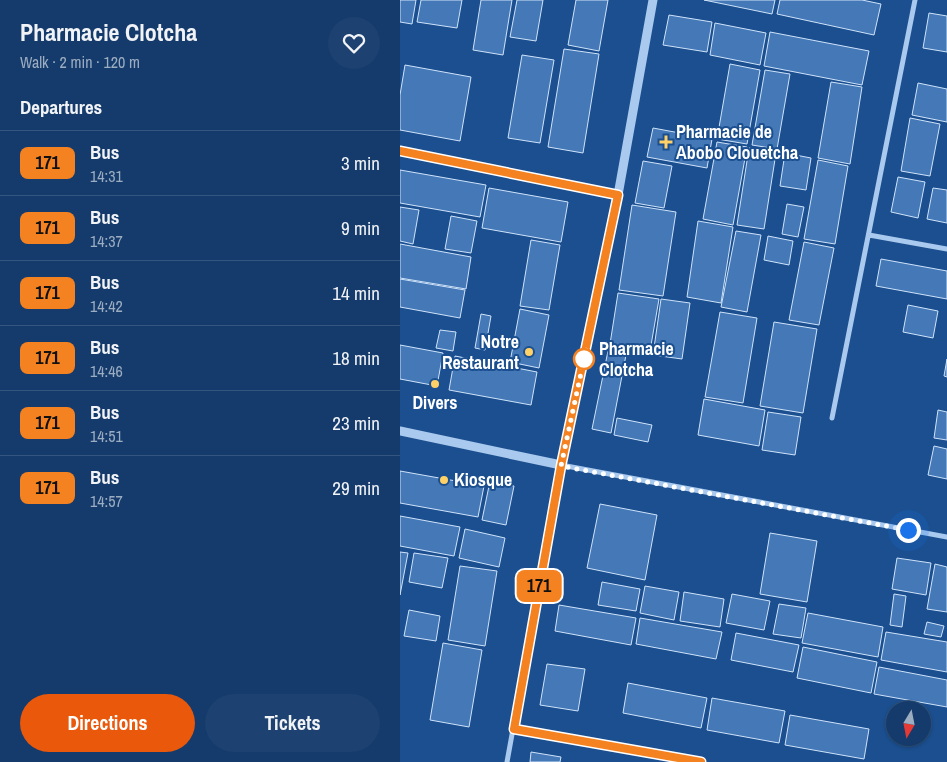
<!DOCTYPE html>
<html lang="en">
<head>
<meta charset="utf-8">
<style>
  :root { --surface:#143b6b; --page:#1d4271; --text:#f1f3f6; --muted:#9dadc1; --line:#33557e; --accent:#ea580c }
  body { margin:0; font-family:"Archivo Narrow",sans-serif; background:var(--page); color:var(--text); height:100vh; display:flex; flex-direction:column; font-size:19px; white-space:nowrap }
  * { box-sizing:border-box; margin:0 }
  p { font-size:16px; color:var(--muted) }
  .icon { flex:none; width:28px; height:28px; fill:none; stroke:currentColor; stroke-width:2; stroke-linecap:round; stroke-linejoin:round }
  .map { position:relative; flex:1; overflow:hidden }
  .panel { display:flex; flex-direction:column; background:var(--surface); width:400px }
  .panel>* { flex:none }
  .badge { padding:0 10px; border-radius:8px; font-size:18px; line-height:32px }
  .needle { width:32px; rotate:190deg }
  .controls { position:absolute; left:486px; top:701px; display:grid; gap:10px }
  .controls a { display:grid; place-items:center; width:45px; height:45px; border-radius:50%; background:var(--surface); box-shadow:0 1px 4px #0004,0 0 0 1px var(--line); font-size:25px }
  .you { position:absolute; width:25px; height:25px; margin:-12px; border:4px solid #fff; border-radius:50%; background:#1a73e8; box-shadow:0 0 0 8px #1a73e833 }
  .map>.badge { position:absolute; translate:-50% -50%; box-shadow:0 0 0 2px #fff }
  h2 { padding:0 20px; font-size:19px; line-height:45px }
  .round { display:grid; place-items:center; flex:none; width:52px; height:52px; border-radius:26px; background:var(--page) }
  .overview { display:flex; align-items:center; justify-content:space-between; height:85px; padding:0 20px }
  h1 { font-size:24px; font-weight:700; line-height:38px }
  .button { display:flex; gap:10px; margin-top:auto; padding:10px 20px }
  .button a { flex:1; height:58px; border-radius:30px; background:var(--accent); color:#fff; font-size:20px; font-weight:700; line-height:58px; text-align:center }
  .button a+a { background:var(--page); color:var(--text) }
  ul { padding:0; list-style:none }
  li { display:flex; align-items:center; gap:15px; height:65px; padding:0 20px; border-top:1px solid var(--line) }
  li div { flex:1 }
  li b { display:block; font-size:19px }
  li em { font-style:normal }
  li .badge { min-width:55px; font-weight:700; text-align:center }
  main { display:flex; flex:1; min-height:0 }
  .map>svg:first-child { display:block }
  .building { fill:#4478b7; stroke:#cfe3fa }
  .lines { fill:none; stroke-linecap:round; stroke-linejoin:round }
  .minor { stroke:#a9c9ee; stroke-width:5 }
  .tertiary { stroke:#a9c9ee; stroke-width:9 }
  .line-casing { stroke:#fff; stroke-width:11 }
  .line { stroke:#f58220; stroke-width:8 }
  .walk { stroke:#fff; stroke-width:5; stroke-dasharray:0 9 }
  .poi-dot { fill:#ffd166; stroke:#1b4f8f; stroke-width:2 }
  .stop-dot { fill:#fff; stroke:#f58220; stroke-width:2.5 }
  .labels { text-anchor:middle; stroke-width:4; stroke-linejoin:round; paint-order:stroke }
  .poi-label { font-size:18px; font-weight:bold; fill:#fff; stroke:#1b4f8f; text-anchor:start }
  .stop-label { font-size:18px; font-weight:bold; fill:#fff; stroke:#1b4f8f; text-anchor:start }
</style>
</head>
<body>
<main>
<section class="panel">
<div class="overview"><div><h1>Pharmacie Clotcha</h1><p>Walk · 2 min · 120 m</p></div><a class="round"><svg class="icon" aria-label="heart" viewBox="0 0 24 24"><path d="M12 20l-8-8c-3-5 5-10 8-4 3-6 11-1 8 4z"/></svg></a></div>
<h2>Departures</h2>
<ul>
<li><span class="badge" style="background:#f58220;color:#111">171</span><div><b>Bus</b><p>14:31</p></div><em>3 min</em></li>
<li><span class="badge" style="background:#f58220;color:#111">171</span><div><b>Bus</b><p>14:37</p></div><em>9 min</em></li>
<li><span class="badge" style="background:#f58220;color:#111">171</span><div><b>Bus</b><p>14:42</p></div><em>14 min</em></li>
<li><span class="badge" style="background:#f58220;color:#111">171</span><div><b>Bus</b><p>14:46</p></div><em>18 min</em></li>
<li><span class="badge" style="background:#f58220;color:#111">171</span><div><b>Bus</b><p>14:51</p></div><em>23 min</em></li>
<li><span class="badge" style="background:#f58220;color:#111">171</span><div><b>Bus</b><p>14:57</p></div><em>29 min</em></li>
</ul>
<div class="button"><a>Directions</a><a>Tickets</a></div>
</section>
<div class="map">
<svg width="547" height="762" viewBox="0 0 547 762">
  <rect width="100%" height="100%" fill="#1b4f8f"/>
  <path class="building" d="M0,0H16L12,24L0,22Z
    M21,0H62L57,28L17,22Z
    M81,0H112L103,55L73,50Z
    M117,0H143L136,41L110,37Z
    M176,0H208L199,51L168,45Z
    M304,0H375L372,14Z
    M380,0H462L481,4L474,35L377,14Z
    M529,13L547,16V52L523,48Z
    M269,15L312,22L307,52L263,45Z
    M315,23L366,33L360,65L310,55Z
    M370,32L469,51L462,85L364,66Z
    M164,49L199,54L183,153L148,147Z
    M122,55L154,60L140,143L108,138Z
    M330,64L360,70L347,144L317,139Z
    M5,65L71,77L60,141L0,130V95Z
    M365,70L390,74L377,149L352,145Z
    M431,82L462,87L450,164L418,158Z
    M518,83L547,89V122L512,115Z
    M510,118L540,124L530,176L501,171Z
    M253,128L312,139L307,168L247,157Z
    M317,142L347,147L333,225L303,219Z
    M349,148L376,153L364,229L337,225Z
    M385,153L411,158L406,190L380,186Z
    M418,160L448,166L435,244L404,239Z
    M243,161L272,166L264,208L235,203Z
    M0,170L86,185L80,217L0,203Z
    M498,177L525,182L518,218L491,212Z
    M89,188L168,202L161,242L82,228Z
    M533,188L547,190V223L527,219Z
    M387,204L404,207L398,237L382,234Z
    M232,205L276,212L263,296L219,290Z
    M0,207L19,210L13,244L0,241Z
    M51,216L77,221L71,253L45,249Z
    M298,221L333,227L321,303L287,297Z
    M336,231L361,235L347,312L321,307Z
    M368,236L393,241L389,265L364,260Z
    M131,240L160,245L149,310L120,306Z
    M404,242L434,248L419,325L389,320Z
    M0,244L71,257L66,289L0,278Z
    M481,259L547,271V299L476,286Z
    M0,279L65,290L60,318L0,307Z
    M218,293L259,299L250,351L210,344Z
    M261,299L290,303L282,359L253,355Z
    M508,305L538,311L533,338L503,332Z
    M120,309L149,315L139,368L110,362Z
    M320,312L357,318L343,403L305,397Z
    M81,314L91,316L85,350L75,348Z
    M374,322L417,329L403,413L360,406Z
    M40,330L56,332L53,351L36,348Z
    M0,345L43,353L37,386L0,379Z
    M208,351L226,355L211,433L192,429Z
    M55,356L137,372L131,405L49,390Z
    M547,359V377L544,376Z
    M304,399L365,410L359,446L298,435Z
    M538,410L547,412V440L534,438Z
    M368,412L401,417L395,455L362,450Z
    M217,418L252,425L248,442L214,435Z
    M534,446L547,449V479L528,475Z
    M0,471L84,486L78,517L0,503Z
    M90,481L114,486L106,525L82,520Z
    M200,504L257,515L245,580L187,568Z
    M0,516L60,527L54,556L0,546Z
    M65,529L105,538L99,567L59,558Z
    M370,533L417,541L407,602L360,594Z
    M0,552L8,553L0,595Z
    M14,553L48,558L42,588L9,582Z
    M497,558L531,563L526,595L492,589Z
    M535,564L547,567V612L527,609Z
    M60,566L97,571L85,646L48,640Z
    M202,582L240,589L236,611L198,605Z
    M245,586L279,592L274,620L240,613Z
    M284,592L324,599L320,627L280,621Z
    M332,594L370,601L364,630L326,623Z
    M494,594L506,596L502,627L490,625Z
    M379,604L406,608L401,638L373,634Z
    M159,605L236,618L231,645L155,631Z
    M9,610L40,616L36,641L4,636Z
    M408,613L483,627L478,657L402,643Z
    M240,618L322,632L316,659L236,644Z
    M527,622L544,626L541,637L524,634Z
    M486,632L547,642V672L481,660Z
    M336,633L399,645L393,672L331,660Z
    M43,643L82,650L69,727L30,720Z
    M403,647L477,662L471,693L397,678Z
    M147,664L185,669L178,711L140,705Z
    M479,667L547,680V707L474,694Z
    M228,683L307,698L301,728L223,713Z
    M312,698L385,711L379,743L307,730Z
    M390,715L469,729L464,759L385,745Z
    M131,752L161,757L160,762H130Z"/>
  <g class="lines">
    <path class="minor" d="M0,151L218,195
      M469,235L547,249
      M432,418L515,0
      M114,729L301,762
      M107,762L161,465L547,537"/>
    <path class="tertiary" d="M0,431L161,465L218,195L253,0"/>
  </g>
  <g class="lines">
    <defs>
      <path id="line" d="M0,151L218,195L161,466L114,729L301,762"/>
    </defs>
    <use href="#line" class="line-casing"/>
    <use href="#line" class="line"/>
    <path class="walk" d="M184,359L186,350L161,466L508,530"/>
  </g>
  <g class="poi-dot">
    <path d="M263.5 134.5h5v5h5v5h-5v5h-5v-5h-5v-5h5z"/>
    <circle cx="129" cy="352" r="5"/>
    <circle cx="35" cy="384" r="5"/>
    <circle cx="44" cy="480" r="5"/>
  </g>
  <circle class="stop-dot" cx="184" cy="359" r="10"/>
  <g class="labels">
    <g class="poi-label">
      <text x="276" y="138">Pharmacie de<tspan x="276" dy="21">Abobo Clouetcha</tspan></text>
      <text x="119" y="348" text-anchor="end">Notre<tspan x="119" dy="21">Restaurant</tspan></text>
      <text x="35" y="409" text-anchor="middle">Divers</text>
      <text x="54" y="486">Kiosque</text>
    </g>
    <g class="stop-label">
      <text x="199" y="355">Pharmacie<tspan x="199" dy="21">Clotcha</tspan></text>
    </g>
  </g>
</svg>
<div class="controls">
<a><svg class="needle" viewBox="-14 -14 28 28"><path d="M0-13l5 13h-10z" fill="#e53935"/><path d="M0 13l5-13h-10z" fill="#9dadc1"/></svg></a>
</div>
<div class="you" style="left:508px;top:530px"></div>
<b class="badge" style="left:139px;top:586px;background:#f58220;color:#111">171</b>
</div>
</main>
</body>
</html>
